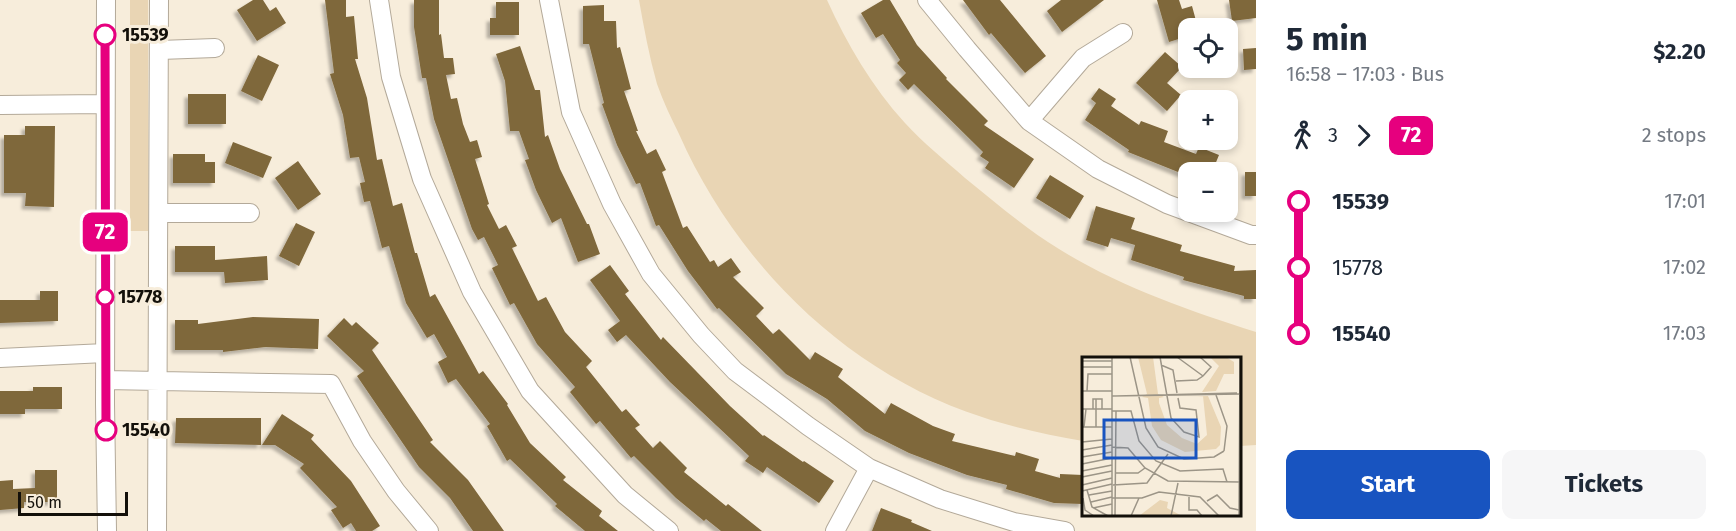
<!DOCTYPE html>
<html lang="en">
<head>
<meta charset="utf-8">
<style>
  :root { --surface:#fff; --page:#f6f6f7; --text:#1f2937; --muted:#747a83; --accent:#1854c0 }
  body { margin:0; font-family:"Fira Sans",sans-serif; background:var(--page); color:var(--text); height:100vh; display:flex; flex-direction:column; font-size:22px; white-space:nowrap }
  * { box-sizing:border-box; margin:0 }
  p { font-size:20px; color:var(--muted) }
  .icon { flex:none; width:33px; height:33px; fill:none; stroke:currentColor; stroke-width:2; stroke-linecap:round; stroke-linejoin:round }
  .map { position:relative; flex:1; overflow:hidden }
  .details { display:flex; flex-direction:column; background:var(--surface); width:480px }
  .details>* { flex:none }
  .badge { padding:0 12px; border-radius:9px; font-size:21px; line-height:39px }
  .controls { position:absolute; left:1178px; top:18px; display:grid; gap:12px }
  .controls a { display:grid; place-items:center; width:60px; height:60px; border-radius:12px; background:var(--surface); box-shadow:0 3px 9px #0003; font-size:30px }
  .scale { position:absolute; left:18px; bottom:15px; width:110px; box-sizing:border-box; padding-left:6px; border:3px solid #13100a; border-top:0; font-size:16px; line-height:21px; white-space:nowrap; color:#13100a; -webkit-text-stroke:4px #f7eddb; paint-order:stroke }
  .map>.badge { position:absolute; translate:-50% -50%; box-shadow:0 0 0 3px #fff }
  .legs { display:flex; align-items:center; gap:9px; height:66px; padding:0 30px; font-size:20px }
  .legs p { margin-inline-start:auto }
  .summary { display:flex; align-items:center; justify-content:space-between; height:102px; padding:0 30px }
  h1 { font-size:33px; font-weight:700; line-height:45px }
  .action { display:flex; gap:12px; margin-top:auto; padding:12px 30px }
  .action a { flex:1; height:69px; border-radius:12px; background:var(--accent); color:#fff; font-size:24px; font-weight:700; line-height:69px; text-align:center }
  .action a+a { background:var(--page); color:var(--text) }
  ul { padding:0 30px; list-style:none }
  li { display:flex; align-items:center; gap:21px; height:66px; font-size:22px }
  li i { display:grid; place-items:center; width:9px; height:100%; margin:0 8px; background:currentColor }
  li i::after { content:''; width:15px; height:15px; margin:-8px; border:4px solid; border-radius:50%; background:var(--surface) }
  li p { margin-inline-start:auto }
  li:first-child i { background:linear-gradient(#0000 50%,currentColor 0) }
  li:last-child i { background:linear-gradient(currentColor 50%,#0000 0) }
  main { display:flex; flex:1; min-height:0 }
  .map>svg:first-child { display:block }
  .green { fill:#e9d5b4 }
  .building { fill:#7f673b; filter:url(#shadow) }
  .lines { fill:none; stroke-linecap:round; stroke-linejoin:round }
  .minor-casing { stroke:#b3a999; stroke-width:20 }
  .minor { stroke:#fff; stroke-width:18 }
  .line-1-casing { stroke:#fff; stroke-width:14 }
  .line-1 { stroke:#e6007e; stroke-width:9 }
  .stop-1-dot { fill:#fff; stroke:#e6007e; stroke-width:3 }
  .labels { text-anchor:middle; stroke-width:6; stroke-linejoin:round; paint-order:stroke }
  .stop-label { font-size:18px; font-weight:bold; fill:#13100a; stroke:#f7eddb; text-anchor:start }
  .inset-road { fill:none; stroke:#9c9587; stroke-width:1.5 }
  .view { fill:#1854c0; fill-opacity:0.15; stroke:#1854c0; stroke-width:3 }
  .inset-edge { fill:none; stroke:#13100a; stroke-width:3 }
</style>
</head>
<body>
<main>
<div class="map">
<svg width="1256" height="531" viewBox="0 0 1256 531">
  <defs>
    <filter id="shadow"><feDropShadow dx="-3.5" dy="3.5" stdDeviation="1.5" flood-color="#0004"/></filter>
  </defs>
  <rect width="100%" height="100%" fill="#f7eddb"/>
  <path class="green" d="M130,0H148V231H130Z
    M639,0H827C847,44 872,87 905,123C923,143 945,160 965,178C996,203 1026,229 1059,249C1118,286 1190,311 1256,332V445L1240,446V358H1084L1083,441C1049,435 1015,428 982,417C846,373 736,263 679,134C671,118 663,101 657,84C649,56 644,28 639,0Z"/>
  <path class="building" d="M253,0H263L270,11L276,7L286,23L257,41L237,10Z
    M325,0H346V17L354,16L358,59H355L367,98L377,160L382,159L393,206L402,203L415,253H417L430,297L435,294L479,374L483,371L508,404L507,405L530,443L566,477L563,480L602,511L599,516L618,531H585L555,506L557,504L510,459L507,461L487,426L490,424L456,379L448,383L438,362L447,357L434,334L427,338L406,303L389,246L382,248L370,201L364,202L360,183L365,182L359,157L350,158L343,115L330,74L334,73Z
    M414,0H439V35L441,34L444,58H453L455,74L446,75L451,99L457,98L463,124L470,142L477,140L482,157L475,159L489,204L487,205L499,229L506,225L517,246L512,248L538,301L546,297L565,332L592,361L586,367L622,412L626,409L640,425L635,428L653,448L660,441L687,468L684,472L726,506L728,504L762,531H721L706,519L704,521L676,498L634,456L631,458L600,421L596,424L570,392L575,387L537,344L514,303L510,305L492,268L498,265L484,237L478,240L472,229L434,119L426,78H422L414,27Z
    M883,0H890L917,45L947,78L946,79L988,121L984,125L1034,159L1014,188L985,168L989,162L980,156L983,152L914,84L908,90L899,80L906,73L897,63L900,60L883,34L876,38L861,13Z
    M963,0H1000L1046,56L1025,73L991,33L989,35Z
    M1061,0H1104L1062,32L1047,11Z
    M1157,0H1179L1182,9L1192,6L1198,28H1188V36L1169,42Z
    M1229,0H1256V18L1232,21Z
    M496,2H519V35H490V18H496Z
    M604,5V21H616L617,48L620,47L631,89L624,91L638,131H636L647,154L656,149L666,170L662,172L683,228L687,226L710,262L714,260L718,267L731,258L741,272L733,277L764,308L756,316L773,334L779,329L810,360L815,352L843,369L838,377L885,414L891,403L933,426L955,434L952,441L1015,456L1016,452L1039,459L1035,471L1060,478V474L1083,475V504L1054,503L1006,489L1007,485L967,475L909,453L865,431L827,399L786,374L719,308L717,309L688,271L659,225L656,226L640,183L636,184L617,145L602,104L604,103L589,44H583V6Z
    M520,46L535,90H540L545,137L548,135L560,169L587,224H589L600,254L578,262L561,218L552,223L536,190L525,160L529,159L519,131H510L505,81L496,54Z
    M1256,48V69L1244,70L1243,49Z
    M1165,52L1182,67L1167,83L1181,95L1167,111L1136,83Z
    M258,55L279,65L262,101L241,91Z
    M1099,88L1116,99L1111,106L1139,125L1141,121L1168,131L1164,142L1196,154L1199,147L1219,155L1212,172H1188V176L1128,152L1129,150L1085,120L1096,103L1091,99Z
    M188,94H226V124H188Z
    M25,126H55L54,207L25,206L26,193H4V135H25Z
    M233,142L272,157L263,178L225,163Z
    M173,154H205V162H215V183H173Z
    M298,161L321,194L298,210L275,178Z
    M1245,172H1256V196H1245Z
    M1050,175L1084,196L1070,219L1036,198Z
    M1096,206L1135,218L1131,229L1182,245L1180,251L1235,266L1234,271L1256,270V299H1244V296L1183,280L1184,277L1131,260L1135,245L1111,238L1108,247L1086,240Z
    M296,223L315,232L299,266L279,256Z
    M175,246H215V260L267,256L268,280L225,283L224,272H175Z
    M610,265L629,291L625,294L661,340L663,337L730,406L763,436L764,435L803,462L804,461L834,481L819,503L767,467L763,473L745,461L749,456L670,382L626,335L617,342L608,330L620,321L590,280Z
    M40,291H58V321L0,323V300H40Z
    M253,317L319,319L318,349L265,347L223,352V350H175V320H198V324Z
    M344,318L352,326L356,322L379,343L372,350L433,440L430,442L468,480L504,531H473L450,498L419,467L357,376L364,371L327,336Z
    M33,387H62V409H25V414H0V391H33Z
    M282,414L314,435L311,439L351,481L380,526L372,531H356L351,523L343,528L331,510L337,507L300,468L304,464L275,445H262Z
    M176,418H261V445L175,443Z
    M35,470H57V502H24V508L0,510V481L13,480V489L35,488Z
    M881,508L912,520L911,522L932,531H872Z"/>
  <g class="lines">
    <defs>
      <path id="minor" d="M106,0L105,404L107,531
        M379,0L391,77L422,179L472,292L530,391L625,495L669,531
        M549,0L571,112L612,204L651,274L701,335L735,371L808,426L869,468L940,499L1014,522L1065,531
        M927,0L967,49L1029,121L1098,169L1167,204L1251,235H1256
        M160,50L215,48
        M0,105L105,104
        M1029,121L1083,58L1123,33
        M159,213H250
        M0,358L105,353
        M105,380L331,384L362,441L396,491L429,531
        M157,531L159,0
        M835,531L869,468"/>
    </defs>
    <use href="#minor" class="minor-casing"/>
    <use href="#minor" class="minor"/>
  </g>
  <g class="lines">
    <defs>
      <path id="line-1" d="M105,35L106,430"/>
    </defs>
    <use href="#line-1" class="line-1-casing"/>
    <use href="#line-1" class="line-1"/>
  </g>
  <g class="stop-1-dot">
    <circle cx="105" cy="35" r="10"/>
    <circle cx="105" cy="297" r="8"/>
    <circle cx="106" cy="430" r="10"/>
  </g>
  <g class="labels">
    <g class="stop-label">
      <text x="122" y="41">15539</text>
      <text x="118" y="303">15778</text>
      <text x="122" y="436">15540</text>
    </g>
  </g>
  <g transform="translate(1082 357)">
    <rect width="159" height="159" fill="#f7eddb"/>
    <path d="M56,0H71L76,37L82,40L77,41V46L85,68L100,81L115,87L125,78L121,39L84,40L126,39L139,70L138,88L134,92L103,95L79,83L70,69L66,41L60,40L65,37ZM128,0H144L152,5V17H142L134,34L120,35L137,9ZM78,143L86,145L85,151L100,159H57Z" fill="#e9d5b4"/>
    <path class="inset-road" d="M48,0L64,71L76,90L102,102L132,100L142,94M78,0L89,61L102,75L117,80L114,53L98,51L96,41M95,0L121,19M0,4H30M79,8L91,13L95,36M0,10H30M94,24L115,23L121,19L129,10L118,0M0,34H30M5,34L6,17H30M134,38L145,69L142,94M30,39L159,37M34,39L155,36M14,42V70M0,52H30M11,52V42H20V52M30,54H49L57,84L74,104L98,114L141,112L145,125M0,70H30M2,70L4,52M0,85L30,82M30,90L46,91L63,111L86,124L158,125M0,93L30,88M0,100L30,95M0,107L30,101M0,114L30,108M33,116H56L63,111M0,120L30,114M0,128L30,121M31,128L65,126L86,97M5,133L10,150L26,159M0,134L30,127M7,138L30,134M107,140V153H115L120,159M1,141L3,153L12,159M30,141H60L77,135L118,140L137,159M125,144L135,138L148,151L157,153M9,145L30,140M11,151L30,147M30,159V0M33,159L34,54M49,159L57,141M89,159L96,126M157,159L158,0"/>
    <path class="view" d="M22,63H114V101H22Z"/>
    <rect width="159" height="159" class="inset-edge"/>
  </g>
</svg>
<div class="controls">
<a><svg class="icon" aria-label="locate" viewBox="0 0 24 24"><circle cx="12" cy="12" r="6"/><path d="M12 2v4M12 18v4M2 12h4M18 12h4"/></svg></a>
<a>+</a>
<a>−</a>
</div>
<div class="scale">50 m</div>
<b class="badge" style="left:105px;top:232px;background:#e6007e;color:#fff">72</b>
</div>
<section class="details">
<div class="summary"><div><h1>5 min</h1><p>16:58 – 17:03 · Bus</p></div><b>$2.20</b></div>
<div class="legs"><svg class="icon" aria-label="walk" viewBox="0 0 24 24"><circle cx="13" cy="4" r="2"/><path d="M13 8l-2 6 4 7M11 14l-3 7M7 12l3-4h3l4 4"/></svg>3<svg class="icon" aria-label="forward" viewBox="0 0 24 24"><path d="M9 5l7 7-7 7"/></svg><b class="badge" style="background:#e6007e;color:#fff">72</b><p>2 stops</p></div>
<ul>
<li><i style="color:#e6007e"></i><b>15539</b><p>17:01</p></li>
<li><i style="color:#e6007e"></i><span>15778</span><p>17:02</p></li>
<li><i style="color:#e6007e"></i><b>15540</b><p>17:03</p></li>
</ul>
<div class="action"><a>Start</a><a>Tickets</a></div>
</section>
</main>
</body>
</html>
